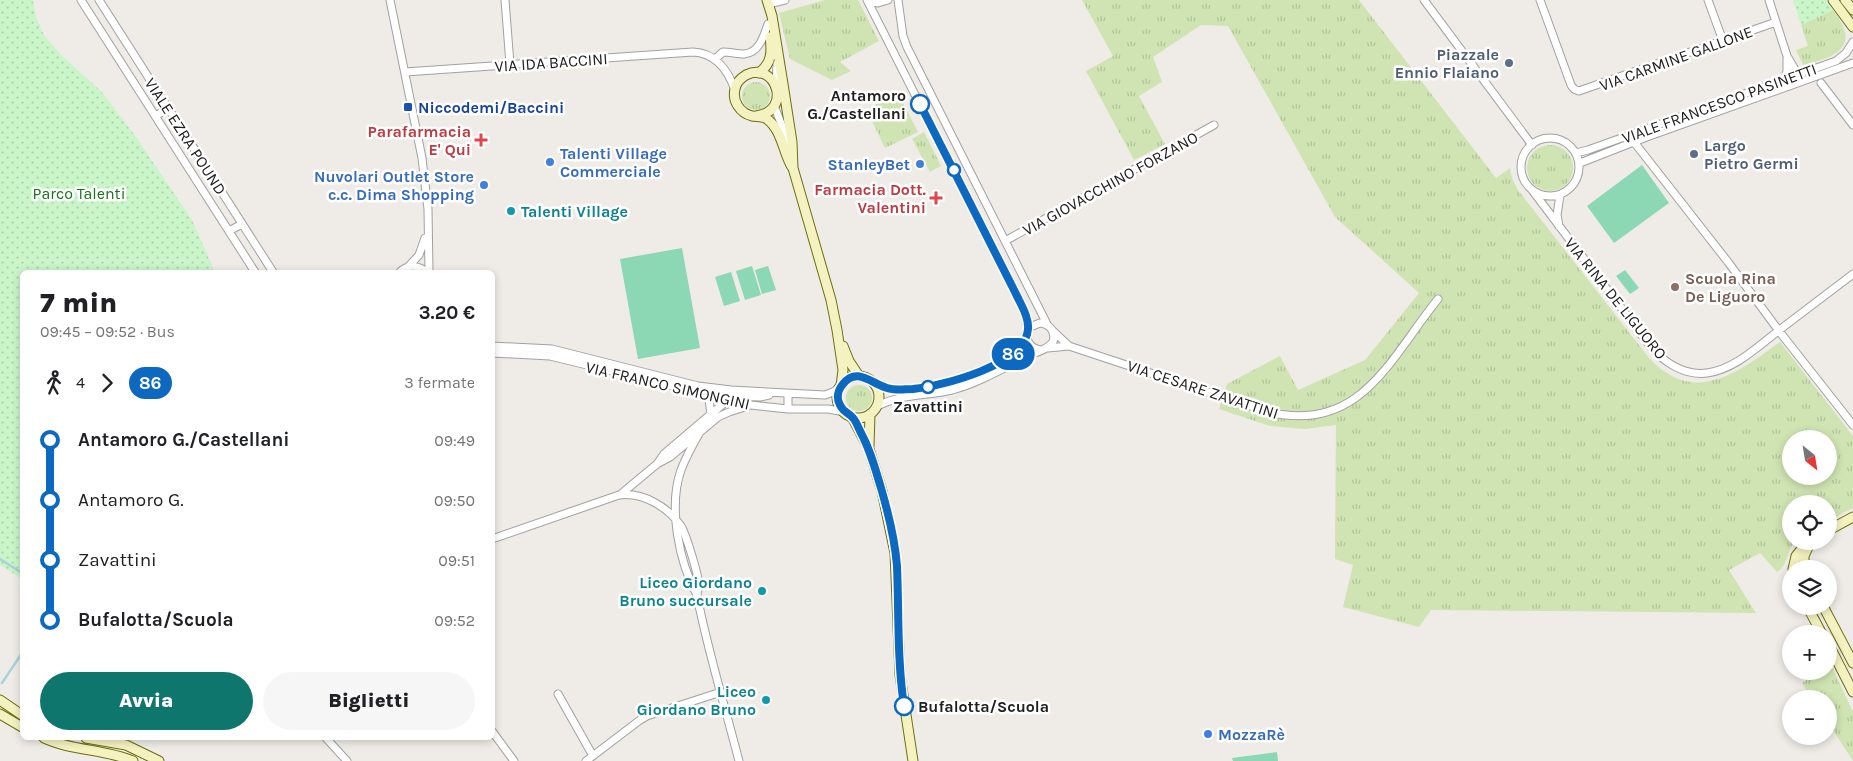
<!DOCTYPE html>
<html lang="it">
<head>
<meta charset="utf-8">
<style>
  :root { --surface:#fff; --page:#f6f6f6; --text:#202124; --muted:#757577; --accent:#0f766e }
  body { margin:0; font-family:Karla,sans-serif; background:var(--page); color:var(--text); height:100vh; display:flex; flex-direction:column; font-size:19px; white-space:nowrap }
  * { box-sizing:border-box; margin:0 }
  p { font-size:16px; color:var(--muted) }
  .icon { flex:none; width:28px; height:28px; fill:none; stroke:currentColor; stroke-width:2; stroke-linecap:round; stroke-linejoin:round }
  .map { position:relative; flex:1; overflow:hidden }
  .panel { position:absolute; left:20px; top:270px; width:475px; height:470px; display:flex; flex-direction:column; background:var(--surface); border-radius:8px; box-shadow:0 2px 8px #0003 }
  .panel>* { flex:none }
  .badge { padding:0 10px; border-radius:16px; font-size:18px; line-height:32px }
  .needle { width:32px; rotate:150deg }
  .controls { position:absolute; left:1782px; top:430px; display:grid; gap:10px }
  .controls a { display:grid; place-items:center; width:55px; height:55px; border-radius:50%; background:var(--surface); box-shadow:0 2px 8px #0003; font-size:25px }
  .map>.badge { position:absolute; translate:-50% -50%; box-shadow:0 0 0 2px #fff }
  .legs { display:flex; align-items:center; gap:8px; height:55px; padding:0 20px; font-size:16px }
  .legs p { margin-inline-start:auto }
  .head { display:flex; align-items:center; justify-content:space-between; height:85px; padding:0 20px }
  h1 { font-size:28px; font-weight:800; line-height:38px }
  .button { display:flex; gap:10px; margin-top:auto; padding:10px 20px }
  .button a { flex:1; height:58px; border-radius:30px; background:var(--accent); color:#fff; font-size:20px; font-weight:800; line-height:58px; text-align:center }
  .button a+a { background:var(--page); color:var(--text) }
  ul { padding:0 20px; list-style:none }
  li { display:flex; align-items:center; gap:18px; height:60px; font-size:19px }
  li i { display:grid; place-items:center; width:8px; height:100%; margin:0 6px; background:currentColor }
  li i::after { content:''; width:12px; height:12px; margin:-6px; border:4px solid; border-radius:50%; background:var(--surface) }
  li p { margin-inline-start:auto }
  li:first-child i { background:linear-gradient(#0000 50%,currentColor 0) }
  li:last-child i { background:linear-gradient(currentColor 50%,#0000 0) }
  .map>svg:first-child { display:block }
  .grass { fill:url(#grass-tufts); fill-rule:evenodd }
  .park { fill:url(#park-dots) }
  .pitch { fill:#8cd7b4 }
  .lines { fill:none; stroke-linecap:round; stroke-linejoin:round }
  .stream { stroke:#acd2d9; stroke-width:2.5 }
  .street-casing { stroke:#a1a1a1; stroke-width:9 }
  .secondary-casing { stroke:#6c6e0f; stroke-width:11 }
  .street { stroke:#fff; stroke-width:7 }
  .secondary { stroke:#f4f2c0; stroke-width:9 }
  .line-1-casing { stroke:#fff; stroke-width:11 }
  .line-1 { stroke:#0c69bf; stroke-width:8 }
  .service-dot { fill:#5c6f8a; stroke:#fff; stroke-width:2 }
  .stop-1-dot { fill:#fff; stroke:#0c69bf; stroke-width:2.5 }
  .transit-dot { fill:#1a4fb4; stroke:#fff; stroke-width:2 }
  .health-dot { fill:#e0444e; stroke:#fff; stroke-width:2 }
  .shop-dot { fill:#3f7fe0; stroke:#fff; stroke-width:2 }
  .culture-dot { fill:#0f9aa8; stroke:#fff; stroke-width:2 }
  .education-dot { fill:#8d6e63; stroke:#fff; stroke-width:2 }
  .labels { text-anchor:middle; stroke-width:5; stroke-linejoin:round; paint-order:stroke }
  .service-label { font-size:16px; font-weight:bold; fill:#4e5e75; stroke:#fff; text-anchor:end }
  .street-label { font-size:16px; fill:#202020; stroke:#fff }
  .stop-label { font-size:16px; font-weight:bold; fill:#202020; stroke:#fff; text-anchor:end }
  .transit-label { font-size:16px; font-weight:bold; fill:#164399; stroke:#fff; text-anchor:start }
  .health-label { font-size:16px; font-weight:bold; fill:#be3a42; stroke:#fff; text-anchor:end }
  .shop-label { font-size:16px; font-weight:bold; fill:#366cbe; stroke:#fff; text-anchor:start }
  .park-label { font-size:16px; fill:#167516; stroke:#fff }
  .culture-label { font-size:16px; font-weight:bold; fill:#0d838f; stroke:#fff; text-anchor:end }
  .education-label { font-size:16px; font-weight:bold; fill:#785e54; stroke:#fff; text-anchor:start }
</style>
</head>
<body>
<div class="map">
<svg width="1853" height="761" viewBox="0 0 1853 761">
  <defs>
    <pattern id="grass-tufts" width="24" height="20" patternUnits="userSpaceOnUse" patternTransform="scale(1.25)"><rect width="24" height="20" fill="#cfe4b2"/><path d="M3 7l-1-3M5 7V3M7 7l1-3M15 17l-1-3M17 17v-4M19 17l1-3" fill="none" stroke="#b1c399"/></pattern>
    <pattern id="park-dots" width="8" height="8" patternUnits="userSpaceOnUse" patternTransform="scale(1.25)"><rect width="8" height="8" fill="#c9f5c9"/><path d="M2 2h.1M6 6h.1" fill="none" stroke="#acd2ac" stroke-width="1.8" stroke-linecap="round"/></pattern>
  </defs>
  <rect width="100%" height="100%" fill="#efece7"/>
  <path class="grass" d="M825,0H858L879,41L840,62L851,71L832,80L790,59L779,13Z
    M1082,0H1359L1496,178L1510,168L1512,178L1518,190L1649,358C1654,362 1658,368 1664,371C1705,401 1747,365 1780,342L1853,436V508L1829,520V504H1791V541H1795C1787,550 1788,566 1777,572L1760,553L1729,570L1756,613L1431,610L1419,627L1343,607L1353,565L1335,559L1336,425L1305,429L1270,426L1219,409L1227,384L1280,356L1298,390L1365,360L1419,293L1335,217L1228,26L1201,25L1153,57L1162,82L1139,96L1165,144L1134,160L1086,71L1113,56ZM1791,439H1829V476H1791Z
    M1833,10C1849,31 1853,47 1826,58C1818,61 1811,64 1803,65L1796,50L1808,46L1801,25Z
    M742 96a14 14 0 1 1 28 0a14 14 0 1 1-28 0Z
    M898,93L918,132L885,148L871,119L880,114L875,105Z
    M924,132L941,166L930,172L912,139Z
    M1527 168a23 23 0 1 1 46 0a23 23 0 1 1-46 0Z
    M846 398a13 13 0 1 1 26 0a13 13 0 1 1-26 0Z
    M1831,665L1853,712V761L1829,724V699H1812L1802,683L1821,671H1829V667Z"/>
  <path class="park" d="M0,0H33L36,17L44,35L62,56L101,91L136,137L192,220L215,272H22V579L0,565Z
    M1793,0H1826L1833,10L1801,25Z"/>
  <path class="pitch" d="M1642,165L1669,203L1614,243L1587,206Z
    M682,248L700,348L638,359L620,259Z
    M752,266L761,295L745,300L736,271Z
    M768,266L776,290L762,294L755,270Z
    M1625,270L1639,288L1630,294L1616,276Z
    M731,272L740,301L724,306L715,277Z
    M1277,752L1278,761H1233L1232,758Z"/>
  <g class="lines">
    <path class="stream" d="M0,559L22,573
      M2,683L22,653"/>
    <defs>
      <path id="street" d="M81,0L255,272
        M99,0L273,272
        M390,0L422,158L428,209L429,272
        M505,0L510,64
        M867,0L1016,294L1026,317L1028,330
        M869,0L878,3L888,0
        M898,0L903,36L907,47L1047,324
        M1424,0L1532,145
        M1540,0L1571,85L1574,89L1579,91L1776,22
        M1708,0L1723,41
        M1769,0L1787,56L1800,78
        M768,4L785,0
        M715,59L723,52C730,52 737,54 744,54C759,53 764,36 768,24
        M405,72L693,52C715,53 728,70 735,90
        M1784,80L1787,71V59
        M1821,83L1853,125
        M776,86L777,64
        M774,106L790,145
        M155,116L168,109
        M1521 167a29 29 0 1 1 58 0a29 29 0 1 1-58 0Z
        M1634,142L1728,262L1779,331L1853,425
        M1576,153L1588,150L1836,61L1846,53L1853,42
        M1580,163L1644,138L1853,63
        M1532,190L1650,346C1664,362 1684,376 1707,373C1736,369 1759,345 1782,328C1806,310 1829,292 1853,274
        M1559,226L1557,215L1560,195
        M229,231L242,224
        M1005,241L1214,125
        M408,267L419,255L425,238
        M400,272C408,264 418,265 427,272
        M492,346L552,349L698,386L731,390L825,395L833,392L841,386
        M1069,346L1268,412C1361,434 1390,358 1438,299
        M1048,348L1069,346L1052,330
        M492,353L550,356L751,405L788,409H828L845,412
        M871,380C877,384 884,388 892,389C922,394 992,373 1016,352C1021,348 1023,342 1026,336
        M788,394V409
        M876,407C898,394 927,396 952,390C978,383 1002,369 1026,357C1035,352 1046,351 1053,342C1056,332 1050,324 1040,323L1030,327C1024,338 1028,348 1041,350
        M711,414L733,396L760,397L769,395
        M657,464L664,454L711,414L709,400L706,395
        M621,494L657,464L670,457L718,417L729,412L748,406
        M492,539L619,495C643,492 668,507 681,526C687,537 697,571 699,584C699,588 697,591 697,595C697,600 699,606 700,610C711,661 726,711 739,761
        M697,595C679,562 668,507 681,470C686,457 693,444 700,432
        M558,694L593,756
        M492,731L514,761
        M326,738L347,761
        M586,761L640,720L647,716L721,692"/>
      <path id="secondary" d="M767,0L772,16L783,84L792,142L793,168L831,300L837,330L843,370L841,386
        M1833,0L1853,27
        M1845,0L1853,10
        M759,73C772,63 772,52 770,37
        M756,116C794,111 775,60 746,75C741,78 736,83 735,89C732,101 740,113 752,116C757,117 762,116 767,119C782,130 783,152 792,167
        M843,346L849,361L859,376
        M837 397a21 21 0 1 1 42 0a21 21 0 1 1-42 0Z
        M852,417L869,449L882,491L895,553L900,675L913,761
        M869,446L870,414
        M1829,530L1853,517
        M1793,569L1796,556L1808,541
        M1804,569V556L1810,543
        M1807,606L1822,634
        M1823,606L1853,663
        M1829,645L1853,692
        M0,700L22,715
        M0,714L22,727
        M44,738C72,751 105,749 133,761
        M86,738L126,745L159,761"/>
    </defs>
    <use href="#street" class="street-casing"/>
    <use href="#secondary" class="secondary-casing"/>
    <use href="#street" class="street"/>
    <use href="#secondary" class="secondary"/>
  </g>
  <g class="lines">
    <defs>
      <path id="line-1" d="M904,706C897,659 899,612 897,566C895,540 888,512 881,488C875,468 870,449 860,431C858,427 856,421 853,418C849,413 843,412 840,405C836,398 838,390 843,384C857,366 872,384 887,388C896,391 904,389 913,389C942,386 1026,365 1028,329C1029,317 1021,305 1016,294L920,104"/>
    </defs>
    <use href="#line-1" class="line-1-casing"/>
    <use href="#line-1" class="line-1"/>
  </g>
  <g class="service-dot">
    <circle cx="1509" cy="63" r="5"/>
    <circle cx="1694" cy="154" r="5"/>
  </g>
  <g class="stop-1-dot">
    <circle cx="920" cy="104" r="9"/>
    <circle cx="954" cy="170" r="6"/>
    <circle cx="928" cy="387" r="6"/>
    <circle cx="904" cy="706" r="9"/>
  </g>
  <rect class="transit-dot" x="403" y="102" width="10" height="10" rx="2.5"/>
  <g class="health-dot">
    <path d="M478.5 132.5h5v5h5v5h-5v5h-5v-5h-5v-5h5z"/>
    <path d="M933.5 190.5h5v5h5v5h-5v5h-5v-5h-5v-5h5z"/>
  </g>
  <g class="shop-dot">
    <circle cx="550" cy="162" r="5"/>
    <circle cx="920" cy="164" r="5"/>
    <circle cx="484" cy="185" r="5"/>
    <circle cx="1208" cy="734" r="5"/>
  </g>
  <g class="culture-dot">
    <circle cx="511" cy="211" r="5"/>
    <circle cx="762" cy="591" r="5"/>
    <circle cx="766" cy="700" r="5"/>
  </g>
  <circle class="education-dot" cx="1675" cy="287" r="5"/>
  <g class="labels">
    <g class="service-label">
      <text x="1499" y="60">Piazzale<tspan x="1499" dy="18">Ennio Flaiano</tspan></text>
      <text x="1704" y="151" text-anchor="start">Largo<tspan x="1704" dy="18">Pietro Germi</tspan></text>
    </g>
    <g class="street-label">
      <text transform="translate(1676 58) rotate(-20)" y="6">VIA CARMINE GALLONE</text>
      <text transform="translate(551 62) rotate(-4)" y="6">VIA IDA BACCINI</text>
      <text transform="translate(1719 103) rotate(-20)" y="6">VIALE FRANCESCO PASINETTI</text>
      <text transform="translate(186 136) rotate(57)" y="6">VIALE EZRA POUND</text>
      <text transform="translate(1110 183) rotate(-29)" y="6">VIA GIOVACCHINO FORZANO</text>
      <text transform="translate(1616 298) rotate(51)" y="6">VIA RINA DE LIGUORO</text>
      <text transform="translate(668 385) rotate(13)" y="6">VIA FRANCO SIMONGINI</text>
      <text transform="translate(1203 389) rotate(18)" y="6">VIA CESARE ZAVATTINI</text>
    </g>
    <g class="stop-label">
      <text x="906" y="101">Antamoro<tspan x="906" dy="18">G./Castellani</tspan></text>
      <text x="928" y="412" text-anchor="middle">Zavattini</text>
      <text x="918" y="712" text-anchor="start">Bufalotta/Scuola</text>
    </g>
    <g class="transit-label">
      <text x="418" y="113">Niccodemi/Baccini</text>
    </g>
    <g class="health-label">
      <text x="471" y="137">Parafarmacia<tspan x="471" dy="18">E' Qui</tspan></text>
      <text x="926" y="195">Farmacia Dott.<tspan x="926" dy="18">Valentini</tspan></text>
    </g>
    <g class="shop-label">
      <text x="560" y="159">Talenti Village<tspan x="560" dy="18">Commerciale</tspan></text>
      <text x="910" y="170" text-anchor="end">StanleyBet</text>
      <text x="474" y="182" text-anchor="end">Nuvolari Outlet Store<tspan x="474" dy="18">c.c. Dima Shopping</tspan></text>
      <text x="1218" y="740">MozzaRè</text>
    </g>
    <g class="park-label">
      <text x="79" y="199">Parco Talenti</text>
    </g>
    <g class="culture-label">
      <text x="521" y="217" text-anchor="start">Talenti Village</text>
      <text x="752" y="588">Liceo Giordano<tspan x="752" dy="18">Bruno succursale</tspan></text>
      <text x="756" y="697">Liceo<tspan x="756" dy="18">Giordano Bruno</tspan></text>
    </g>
    <g class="education-label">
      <text x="1685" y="284">Scuola Rina<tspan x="1685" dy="18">De Liguoro</tspan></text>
    </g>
  </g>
</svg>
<div class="controls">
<a><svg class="needle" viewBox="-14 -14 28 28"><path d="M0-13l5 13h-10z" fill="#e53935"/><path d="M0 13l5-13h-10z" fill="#757577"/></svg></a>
<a><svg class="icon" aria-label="locate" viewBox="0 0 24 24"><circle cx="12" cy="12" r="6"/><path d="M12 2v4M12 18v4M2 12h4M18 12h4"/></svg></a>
<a><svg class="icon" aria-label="layers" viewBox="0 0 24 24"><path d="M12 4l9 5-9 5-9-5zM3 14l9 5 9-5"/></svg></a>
<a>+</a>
<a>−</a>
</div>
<b class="badge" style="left:1013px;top:354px;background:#0c69bf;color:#fff">86</b>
<section class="panel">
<div class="head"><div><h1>7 min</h1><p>09:45 – 09:52 · Bus</p></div><b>3.20 €</b></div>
<div class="legs"><svg class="icon" aria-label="walk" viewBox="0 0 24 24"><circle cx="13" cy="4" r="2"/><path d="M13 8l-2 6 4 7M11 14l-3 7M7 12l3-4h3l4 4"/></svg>4<svg class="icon" aria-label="forward" viewBox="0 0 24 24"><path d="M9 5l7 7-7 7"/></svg><b class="badge" style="background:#0c69bf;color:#fff">86</b><p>3 fermate</p></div>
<ul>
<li><i style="color:#0c69bf"></i><b>Antamoro G./Castellani</b><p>09:49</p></li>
<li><i style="color:#0c69bf"></i><span>Antamoro G.</span><p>09:50</p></li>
<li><i style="color:#0c69bf"></i><span>Zavattini</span><p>09:51</p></li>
<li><i style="color:#0c69bf"></i><b>Bufalotta/Scuola</b><p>09:52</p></li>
</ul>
<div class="button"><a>Avvia</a><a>Biglietti</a></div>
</section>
</div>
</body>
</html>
